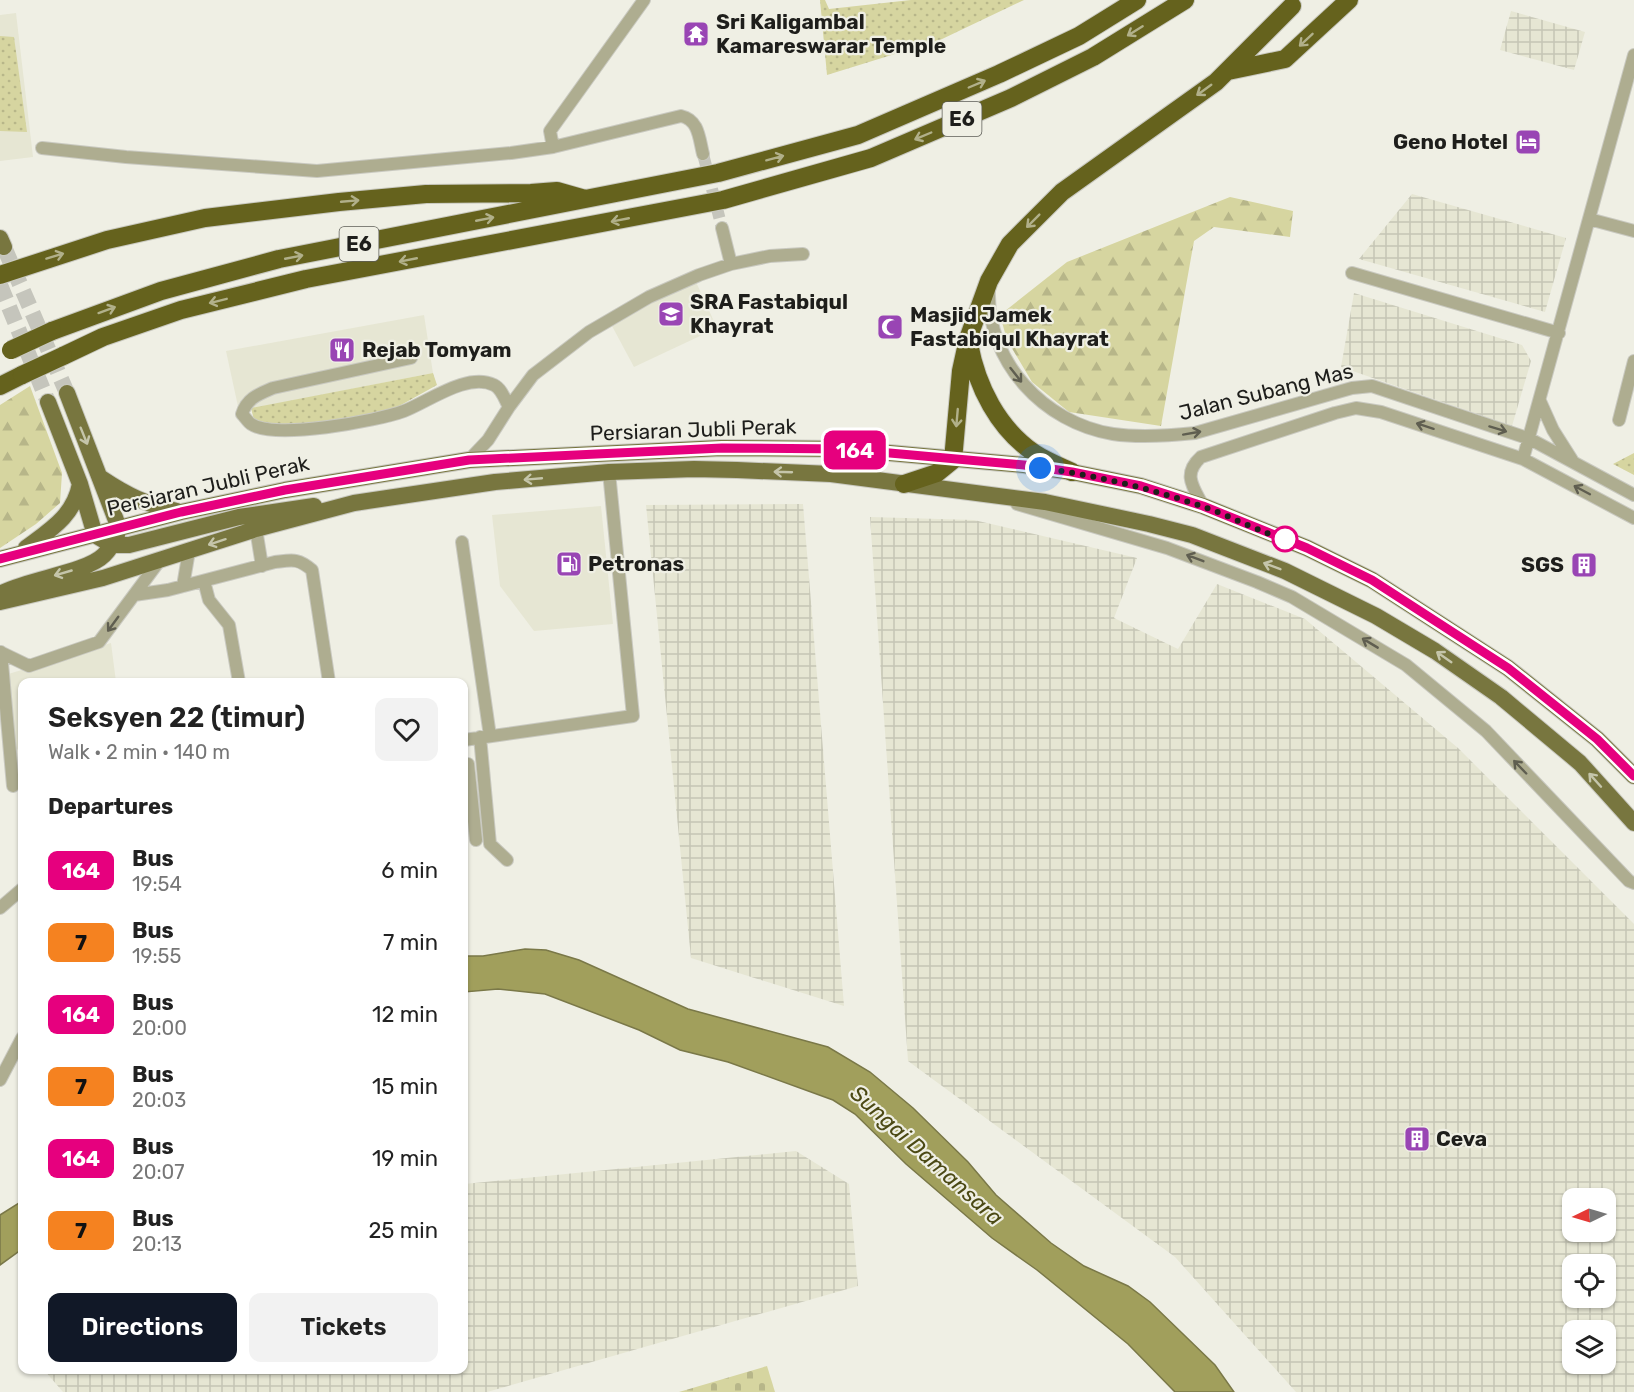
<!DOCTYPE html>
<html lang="en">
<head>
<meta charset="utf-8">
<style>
  :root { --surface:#fff; --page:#f2f2f2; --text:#222; --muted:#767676; --accent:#111827 }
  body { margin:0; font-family:Rubik,sans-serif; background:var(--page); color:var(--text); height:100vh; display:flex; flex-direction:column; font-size:22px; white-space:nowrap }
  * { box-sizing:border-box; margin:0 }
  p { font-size:20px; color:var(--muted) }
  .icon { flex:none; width:33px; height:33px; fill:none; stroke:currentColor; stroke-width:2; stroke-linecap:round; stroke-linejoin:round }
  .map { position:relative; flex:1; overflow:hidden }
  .details { position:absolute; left:18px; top:678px; width:450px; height:696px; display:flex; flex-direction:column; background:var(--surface); border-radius:12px; box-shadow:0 2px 4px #0004 }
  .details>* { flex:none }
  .badge { padding:0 12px; border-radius:9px; font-size:21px; line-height:39px }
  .needle { width:39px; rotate:265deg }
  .controls { position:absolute; left:1562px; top:1188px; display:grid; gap:12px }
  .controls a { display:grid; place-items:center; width:54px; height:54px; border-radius:12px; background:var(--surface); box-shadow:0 2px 4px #0004; font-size:30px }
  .you { position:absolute; width:30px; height:30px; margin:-15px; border:4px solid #fff; border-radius:50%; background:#1a73e8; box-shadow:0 0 0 9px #1a73e833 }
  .map>.badge { position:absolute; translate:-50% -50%; box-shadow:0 0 0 3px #fff }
  h2 { padding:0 30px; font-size:22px; line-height:54px }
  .round { display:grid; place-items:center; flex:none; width:63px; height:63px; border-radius:12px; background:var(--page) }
  .headline { display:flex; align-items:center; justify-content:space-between; height:102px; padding:0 30px }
  h1 { font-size:28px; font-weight:600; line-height:45px }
  .primary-button { display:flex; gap:12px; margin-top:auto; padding:12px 30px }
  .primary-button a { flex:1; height:69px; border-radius:12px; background:var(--accent); color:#fff; font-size:24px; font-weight:600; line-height:69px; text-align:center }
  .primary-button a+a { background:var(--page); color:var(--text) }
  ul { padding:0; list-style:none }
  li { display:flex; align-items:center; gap:18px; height:72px; padding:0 30px }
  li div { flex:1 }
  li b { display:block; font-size:22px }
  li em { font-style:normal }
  li .badge { min-width:66px; font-weight:700; text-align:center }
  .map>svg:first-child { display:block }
  .built { fill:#e6e6d3 }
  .industrial { fill:url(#industrial-grid); fill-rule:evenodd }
  .grass { fill:url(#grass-dots) }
  .forest { fill:url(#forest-firs) }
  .cemetery { fill:url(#cemetery-stones) }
  .water { fill:#a19f5c; stroke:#7a7848; stroke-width:1.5 }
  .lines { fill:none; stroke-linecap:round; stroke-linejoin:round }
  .minor-tunnel { stroke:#c5c5bc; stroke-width:12; stroke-dasharray:12 6; stroke-linecap:butt }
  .major-tunnel { stroke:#c5c5bc; stroke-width:16; stroke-dasharray:16 8; stroke-linecap:butt }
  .minor-casing { stroke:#c9c9c0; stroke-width:14 }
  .major-casing { stroke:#c9c9c0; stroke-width:18 }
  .highway-casing { stroke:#c9c9c0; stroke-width:20 }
  .minor { stroke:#aead90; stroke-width:12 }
  .major { stroke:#78763f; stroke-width:16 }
  .highway { stroke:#65621d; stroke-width:18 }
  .highway-bridge-casing { stroke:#c9c9c0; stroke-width:20; stroke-linecap:butt }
  .highway-bridge { stroke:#65621d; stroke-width:18 }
  .oneway { stroke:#b1b08a }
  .oneway2 { stroke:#5f5e50 }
  .oneway3 { stroke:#c5c5aa }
  .line-casing { stroke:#fff; stroke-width:14 }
  .line { stroke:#e6007e; stroke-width:9 }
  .walk { stroke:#1e1e1b; stroke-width:6; stroke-dasharray:0 10.8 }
  .stop-dot { fill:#fff; stroke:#e6007e; stroke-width:3 }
  .labels { text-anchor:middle; stroke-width:4.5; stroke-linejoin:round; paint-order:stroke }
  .shield { fill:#efefe4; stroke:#5d5d57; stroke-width:1.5 }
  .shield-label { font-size:20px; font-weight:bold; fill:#1e1e1b }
  .poi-label { font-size:21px; font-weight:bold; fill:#1e1e1b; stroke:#efefe4; text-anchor:start }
  .street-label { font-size:21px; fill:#1e1e1b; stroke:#efefe4 }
  .water-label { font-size:22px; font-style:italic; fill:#4b4914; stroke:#efefe4 }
</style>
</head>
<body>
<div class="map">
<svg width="1634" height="1392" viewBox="0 0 1634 1392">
  <defs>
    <pattern id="industrial-grid" width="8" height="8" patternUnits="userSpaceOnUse" patternTransform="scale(1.5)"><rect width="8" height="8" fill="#e6e6d3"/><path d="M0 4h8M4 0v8" fill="none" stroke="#c5c5b5"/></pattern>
    <pattern id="grass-dots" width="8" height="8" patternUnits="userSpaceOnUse" patternTransform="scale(1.5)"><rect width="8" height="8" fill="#d6d5a0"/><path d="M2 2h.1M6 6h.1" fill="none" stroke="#b7b689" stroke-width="1.8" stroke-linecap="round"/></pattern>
    <pattern id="forest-firs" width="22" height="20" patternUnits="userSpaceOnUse" patternTransform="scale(1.5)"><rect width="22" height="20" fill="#d6d5a0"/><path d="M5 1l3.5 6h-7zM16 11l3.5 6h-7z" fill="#b7b689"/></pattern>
    <pattern id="cemetery-stones" width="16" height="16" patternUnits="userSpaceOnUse" patternTransform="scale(1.5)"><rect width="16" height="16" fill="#d6d5a0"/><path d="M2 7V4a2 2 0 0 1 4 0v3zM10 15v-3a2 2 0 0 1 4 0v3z" fill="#b7b689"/></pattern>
  </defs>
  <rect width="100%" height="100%" fill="#efefe4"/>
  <path class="built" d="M16,13L33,157L0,161V15Z
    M696,282L717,328L634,367L612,326L652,303Z
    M424,315L433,373L239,411L226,351Z
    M601,506L613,624L534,631L500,586L492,515Z
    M111,643L116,682H22V749L12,750L5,675Z"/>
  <path class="industrial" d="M1511,11L1585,32L1574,70L1500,50Z
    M1412,194L1566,238L1545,312L1359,259Z
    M1354,293L1522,345L1531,361L1512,426L1341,367Z
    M803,504L844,1006L691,958L646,505Z
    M870,517L974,520L1137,558L1114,618L1178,649L1217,584L1305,619L1458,748L1634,924V1392H1296L1175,1257L908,1061ZM1572,1198H1605V1232H1572ZM1572,1264H1605V1298H1572ZM1572,1330H1605V1364H1572Z
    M796,1151L849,1184L858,1286L487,1392H63L44,1370H464V1184Z"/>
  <path class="grass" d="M820,0H825L829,9L911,0H1024L940,40L827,75Z
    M0,36L14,37L27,132L0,131Z
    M433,373L437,385L392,410L294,429L254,420L251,408Z
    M1634,453V475L1613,464Z"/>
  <path class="forest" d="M1230,197L1293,211L1290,237L1214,227L1194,241L1161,426L1069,412L1032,382L1007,340L1000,315L1067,262Z
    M30,386L62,473L60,503L36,524L0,548V405Z"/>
  <path class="cemetery" d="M767,1366L775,1392H679Z"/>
  <path class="water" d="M525,949L546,950L579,960L688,1009L828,1047L870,1072L913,1108L968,1162L996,1195L1051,1243L1084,1266L1128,1286L1150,1302L1215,1365L1234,1392H1175L1128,1344L1037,1270L992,1238L906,1164L855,1114L833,1100L728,1062L680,1050L639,1030L545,994L498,989L464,992V956H483Z
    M22,1201V1249L0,1265V1215Z"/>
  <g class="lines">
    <path class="minor-tunnel" d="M703,154L722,228"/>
    <path class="major-tunnel" d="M4,247L67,393
      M0,285L48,402"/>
    <defs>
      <path id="minor" d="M553,147L550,131L644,0
        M42,148L126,157L317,171L511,153L553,147L681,116C699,120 699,138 703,154
        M1589,219L1634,231
        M722,228L731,264
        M1352,273L1559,333
        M989,291C987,362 1044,423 1113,434C1140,438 1167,436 1195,433L1352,388L1372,386L1530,439L1634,495
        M411,358L273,388C259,394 247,398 242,414C245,417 248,422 251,424C274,440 377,421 404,411C428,402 467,372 494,385C502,389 505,400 509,407
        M1540,401L1553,430L1572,460
        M1619,420L1634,361
        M1523,459L1634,55
        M469,460L488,440L509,407L533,375L589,332L649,297L699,275L731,264L770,256L803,254
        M1017,504L1167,548L1257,582L1292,597L1406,665L1486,731L1629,881L1634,883
        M1203,506C1193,487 1182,474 1201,457L1335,413L1356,408L1381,412L1523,459L1634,518
        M256,529L262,566
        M462,542L490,736
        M204,581L209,600L229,625L239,682
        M183,586L189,551
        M134,595L168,590L275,562C293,560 298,558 312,570L329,682
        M0,652L29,666L99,642L160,560
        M1,652L13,786
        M480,737L490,844L507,860
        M464,740L633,716L609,472
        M468,764L476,840
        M0,908L22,889
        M0,1080L22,1038"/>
      <path id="major" d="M0,238L4,247
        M67,393L119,528
        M48,402L80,484L95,535
        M101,478C128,496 145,504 177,511
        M95,535L112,545H129L239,517L314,506
        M26,548C50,530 74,516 80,484
        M0,559L181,512L285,490L469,460L721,448L845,449L1024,465L1072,472L1141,486L1203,506L1307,548L1372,580L1508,668L1597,739L1634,776
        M0,594C27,579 86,573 104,555C110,549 114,542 117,535
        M0,602L103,578L256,529L354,503L495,482L609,472L694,469L737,470L831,474L1045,502L1149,524L1192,535L1285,571L1376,616L1435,651L1501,697L1580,763L1634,823"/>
      <path id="highway" d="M1228,71L1285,59L1349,0
        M0,275L107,240L205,218L339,202L426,194L531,193L557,191L585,199
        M52,331L161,291L279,259L718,173L858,135L999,74L1079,36L1137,0
        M969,344C977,387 998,428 1034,453C1046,461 1059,466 1072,472
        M63,356L103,337L181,310L306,279L723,200L871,158L1011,98L1093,57L1185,0
        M0,386L22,375
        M904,484L937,473L953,460L961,371L968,339L989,281L1010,244L1062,192L1216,82L1292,6"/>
    </defs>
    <use href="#minor" class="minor-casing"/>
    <use href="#major" class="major-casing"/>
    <use href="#highway" class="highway-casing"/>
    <use href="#minor" class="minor"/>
    <use href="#major" class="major"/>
    <use href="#highway" class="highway"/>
    <defs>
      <path id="highway-bridge" d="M11,350L52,331
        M22,375L63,356"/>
    </defs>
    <use href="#highway-bridge" class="highway-bridge-casing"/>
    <use href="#highway-bridge" class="highway-bridge"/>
  </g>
  <defs><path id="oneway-shaft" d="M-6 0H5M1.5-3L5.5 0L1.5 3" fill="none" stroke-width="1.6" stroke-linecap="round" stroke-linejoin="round" transform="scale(1.5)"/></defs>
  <g class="oneway">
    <use href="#oneway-shaft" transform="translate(1135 31) rotate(148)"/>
    <use href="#oneway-shaft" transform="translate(1306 40) rotate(137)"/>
    <use href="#oneway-shaft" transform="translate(977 84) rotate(-23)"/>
    <use href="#oneway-shaft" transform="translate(1204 90) rotate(144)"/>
    <use href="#oneway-shaft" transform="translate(923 136) rotate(157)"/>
    <use href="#oneway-shaft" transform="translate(775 158) rotate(-15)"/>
    <use href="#oneway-shaft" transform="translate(350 201) rotate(-5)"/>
    <use href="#oneway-shaft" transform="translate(485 219) rotate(-11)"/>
    <use href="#oneway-shaft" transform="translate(620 220) rotate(169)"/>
    <use href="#oneway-shaft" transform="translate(1033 221) rotate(135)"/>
    <use href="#oneway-shaft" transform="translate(55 256) rotate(-17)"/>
    <use href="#oneway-shaft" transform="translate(294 257) rotate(-11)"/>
    <use href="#oneway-shaft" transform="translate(408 260) rotate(169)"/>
    <use href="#oneway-shaft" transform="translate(218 301) rotate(166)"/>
    <use href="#oneway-shaft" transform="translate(107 310) rotate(-20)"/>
    <use href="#oneway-shaft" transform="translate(957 418) rotate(95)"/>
  </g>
  <g class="oneway2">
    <use href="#oneway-shaft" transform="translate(1016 375) rotate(52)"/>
    <use href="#oneway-shaft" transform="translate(1425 426) rotate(-162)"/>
    <use href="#oneway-shaft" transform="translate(1498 429) rotate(17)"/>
    <use href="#oneway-shaft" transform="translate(1192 433) rotate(-10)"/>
    <use href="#oneway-shaft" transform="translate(1582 490) rotate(-152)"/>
    <use href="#oneway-shaft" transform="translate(1195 558) rotate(-159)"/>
    <use href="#oneway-shaft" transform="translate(113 624) rotate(126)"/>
    <use href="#oneway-shaft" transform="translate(1370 643) rotate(-149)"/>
    <use href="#oneway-shaft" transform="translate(1520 767) rotate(-134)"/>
  </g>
  <g class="oneway3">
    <use href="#oneway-shaft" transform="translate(84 436) rotate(68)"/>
    <use href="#oneway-shaft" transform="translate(783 472) rotate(-178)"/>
    <use href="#oneway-shaft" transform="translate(533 479) rotate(175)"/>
    <use href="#oneway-shaft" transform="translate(217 542) rotate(162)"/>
    <use href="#oneway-shaft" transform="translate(1272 566) rotate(-159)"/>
    <use href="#oneway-shaft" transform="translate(63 573) rotate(164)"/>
    <use href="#oneway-shaft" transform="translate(1444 657) rotate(-145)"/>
    <use href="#oneway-shaft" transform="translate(1595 780) rotate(-132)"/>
  </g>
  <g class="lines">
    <defs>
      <path id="line" d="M0,559L181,512L285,490L469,460L722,448L845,449L1024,465L1072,472L1141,486L1203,506L1307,548L1372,580L1508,668L1597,739L1634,776"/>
    </defs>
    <use href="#line" class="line-casing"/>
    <use href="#line" class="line"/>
    <path class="walk" d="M1040,468C1095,475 1149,488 1201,506C1229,515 1261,533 1285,539"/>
  </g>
  <defs>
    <symbol id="temple-square" viewBox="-11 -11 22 22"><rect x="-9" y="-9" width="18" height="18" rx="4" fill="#9945b4" stroke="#efefe4"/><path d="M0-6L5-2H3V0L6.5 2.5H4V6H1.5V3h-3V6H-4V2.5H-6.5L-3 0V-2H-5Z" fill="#fff"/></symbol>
    <symbol id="hotel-square" viewBox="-11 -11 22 22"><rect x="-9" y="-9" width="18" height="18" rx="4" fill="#9945b4" stroke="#efefe4"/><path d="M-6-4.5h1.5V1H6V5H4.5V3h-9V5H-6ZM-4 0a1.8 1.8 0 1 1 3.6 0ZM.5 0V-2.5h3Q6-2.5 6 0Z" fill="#fff"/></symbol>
    <symbol id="school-square" viewBox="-11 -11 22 22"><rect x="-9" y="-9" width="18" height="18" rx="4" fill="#9945b4" stroke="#efefe4"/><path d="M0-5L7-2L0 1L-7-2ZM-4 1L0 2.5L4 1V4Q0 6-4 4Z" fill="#fff"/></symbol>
    <symbol id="mosque-square" viewBox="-11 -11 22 22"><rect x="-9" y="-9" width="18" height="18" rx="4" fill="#9945b4" stroke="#efefe4"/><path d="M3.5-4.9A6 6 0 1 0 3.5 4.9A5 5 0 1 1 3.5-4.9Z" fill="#fff"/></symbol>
    <symbol id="restaurant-square" viewBox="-11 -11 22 22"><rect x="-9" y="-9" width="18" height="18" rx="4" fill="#9945b4" stroke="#efefe4"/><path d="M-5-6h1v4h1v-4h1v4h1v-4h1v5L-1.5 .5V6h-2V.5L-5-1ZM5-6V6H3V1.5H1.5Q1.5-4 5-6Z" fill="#fff"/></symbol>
    <symbol id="fuel-square" viewBox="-11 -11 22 22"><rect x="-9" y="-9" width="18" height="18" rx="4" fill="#9945b4" stroke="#efefe4"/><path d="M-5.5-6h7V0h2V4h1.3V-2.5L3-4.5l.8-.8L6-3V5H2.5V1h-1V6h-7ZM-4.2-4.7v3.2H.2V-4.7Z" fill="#fff"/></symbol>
    <symbol id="building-square" viewBox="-11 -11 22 22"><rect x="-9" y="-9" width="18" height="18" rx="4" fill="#9945b4" stroke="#efefe4"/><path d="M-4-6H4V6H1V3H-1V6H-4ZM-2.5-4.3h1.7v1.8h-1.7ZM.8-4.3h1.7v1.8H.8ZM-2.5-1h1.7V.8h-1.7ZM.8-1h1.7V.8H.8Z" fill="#fff"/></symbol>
  </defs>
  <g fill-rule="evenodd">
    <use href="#temple-square" x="681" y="19" width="30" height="30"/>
    <use href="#hotel-square" x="1513" y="127" width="30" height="30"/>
    <use href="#school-square" x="656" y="299" width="30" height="30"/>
    <use href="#mosque-square" x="875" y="312" width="30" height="30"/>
    <use href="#restaurant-square" x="327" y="335" width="30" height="30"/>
    <use href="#fuel-square" x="554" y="549" width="30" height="30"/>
    <use href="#building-square" x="1569" y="550" width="30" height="30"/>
    <use href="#building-square" x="1402" y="1124" width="30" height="30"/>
  </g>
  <circle class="stop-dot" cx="1285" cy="539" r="12"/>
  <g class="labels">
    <g class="shield">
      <rect x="942.5" y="102" width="39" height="34" rx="4.5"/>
      <rect x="339.5" y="227" width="39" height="34" rx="4.5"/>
    </g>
    <g class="shield-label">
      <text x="962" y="126">E6</text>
      <text x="359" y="251">E6</text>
    </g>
    <g class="poi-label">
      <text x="716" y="29">Sri Kaligambal<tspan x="716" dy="24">Kamareswarar Temple</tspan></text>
      <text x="1508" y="149" text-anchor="end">Geno Hotel</text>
      <text x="690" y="309">SRA Fastabiqul<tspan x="690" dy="24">Khayrat</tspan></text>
      <text x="910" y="322">Masjid Jamek<tspan x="910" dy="24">Fastabiqul Khayrat</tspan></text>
      <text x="362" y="357">Rejab Tomyam</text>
      <text x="588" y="571">Petronas</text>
      <text x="1564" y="572" text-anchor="end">SGS</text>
      <text x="1436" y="1146">Ceva</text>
    </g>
    <g class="street-label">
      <text transform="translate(1266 392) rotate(-14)" y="7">Jalan Subang Mas</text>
      <text transform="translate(693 430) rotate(-2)" y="7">Persiaran Jubli Perak</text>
      <text transform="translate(208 486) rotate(-13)" y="7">Persiaran Jubli Perak</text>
    </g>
    <g class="water-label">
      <text transform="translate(927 1155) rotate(42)" y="8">Sungai Damansara</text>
    </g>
  </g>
</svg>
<div class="controls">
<a><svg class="needle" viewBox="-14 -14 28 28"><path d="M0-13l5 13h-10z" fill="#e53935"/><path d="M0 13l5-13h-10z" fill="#767676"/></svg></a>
<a><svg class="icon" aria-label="locate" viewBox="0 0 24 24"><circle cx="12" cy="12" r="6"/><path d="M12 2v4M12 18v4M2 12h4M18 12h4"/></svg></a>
<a><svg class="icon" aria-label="layers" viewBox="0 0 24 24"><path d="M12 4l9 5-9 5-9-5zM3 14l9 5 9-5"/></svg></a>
</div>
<div class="you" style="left:1040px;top:468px"></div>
<b class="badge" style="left:855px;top:450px;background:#e6007e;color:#fff">164</b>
<section class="details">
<div class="headline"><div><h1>Seksyen 22 (timur)</h1><p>Walk · 2 min · 140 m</p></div><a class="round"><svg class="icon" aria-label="heart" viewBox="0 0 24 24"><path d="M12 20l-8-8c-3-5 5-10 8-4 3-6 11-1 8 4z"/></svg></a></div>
<h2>Departures</h2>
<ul>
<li><span class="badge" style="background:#e6007e;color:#fff">164</span><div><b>Bus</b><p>19:54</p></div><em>6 min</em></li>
<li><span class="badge" style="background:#f58220;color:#111">7</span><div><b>Bus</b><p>19:55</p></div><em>7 min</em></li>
<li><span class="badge" style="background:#e6007e;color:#fff">164</span><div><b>Bus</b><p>20:00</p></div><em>12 min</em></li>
<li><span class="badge" style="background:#f58220;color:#111">7</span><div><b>Bus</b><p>20:03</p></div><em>15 min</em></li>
<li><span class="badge" style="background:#e6007e;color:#fff">164</span><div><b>Bus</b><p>20:07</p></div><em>19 min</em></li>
<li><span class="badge" style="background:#f58220;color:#111">7</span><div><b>Bus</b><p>20:13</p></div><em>25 min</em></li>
</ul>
<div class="primary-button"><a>Directions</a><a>Tickets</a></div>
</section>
</div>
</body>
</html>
